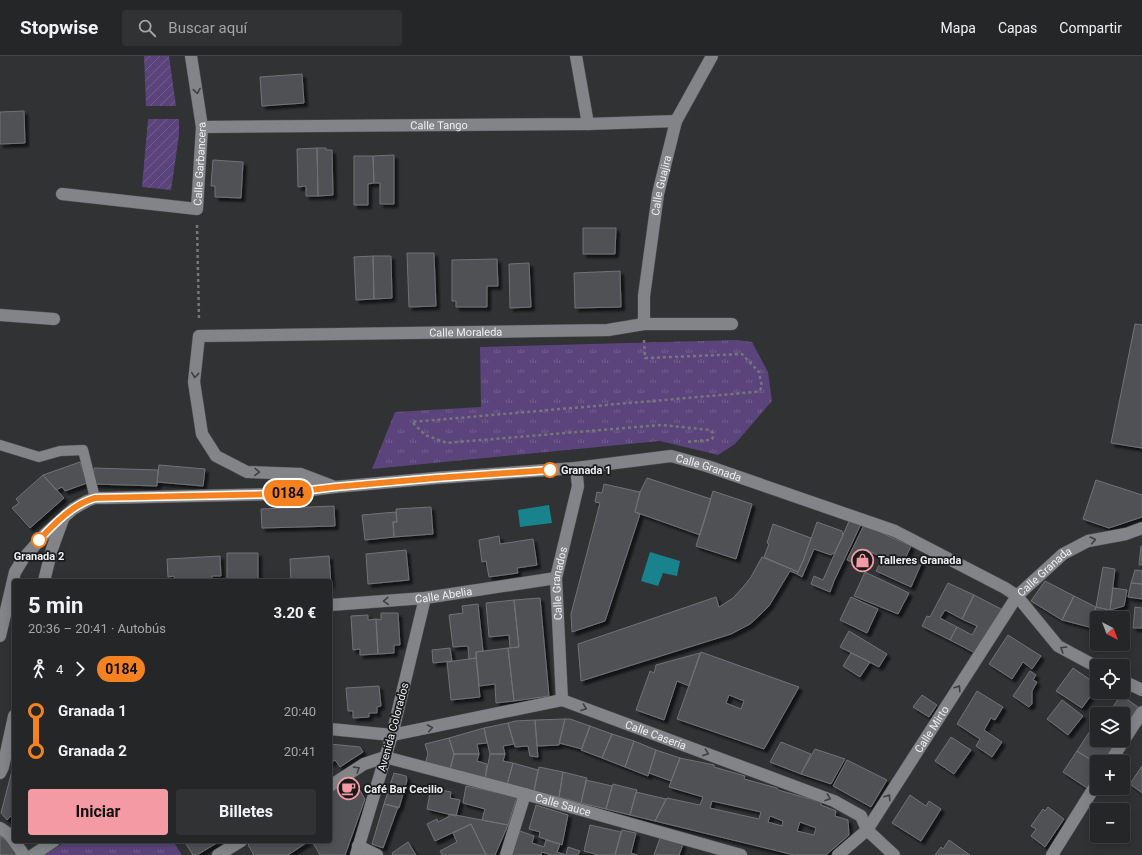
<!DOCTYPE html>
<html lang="es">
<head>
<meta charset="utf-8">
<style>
  :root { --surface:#242627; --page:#303233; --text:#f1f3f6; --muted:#a3a5a7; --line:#414344; --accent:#f49aa4 }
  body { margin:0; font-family:Roboto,sans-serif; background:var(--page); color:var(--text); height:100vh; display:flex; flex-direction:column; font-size:15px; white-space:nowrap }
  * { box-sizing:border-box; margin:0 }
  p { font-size:13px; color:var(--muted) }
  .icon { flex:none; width:22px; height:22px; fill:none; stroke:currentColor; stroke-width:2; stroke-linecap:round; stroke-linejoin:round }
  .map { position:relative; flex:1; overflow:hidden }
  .drawer { position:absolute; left:12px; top:523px; width:320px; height:264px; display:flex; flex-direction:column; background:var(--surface); border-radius:4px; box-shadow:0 2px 10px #0003,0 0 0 1px var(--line) }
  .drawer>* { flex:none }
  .badge { padding:0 8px; border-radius:13px; font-size:14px; line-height:26px }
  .needle { width:26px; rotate:138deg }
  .fabs { position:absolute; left:1090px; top:555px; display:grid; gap:8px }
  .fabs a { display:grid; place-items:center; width:40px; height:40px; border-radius:4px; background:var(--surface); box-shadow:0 2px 10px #0003,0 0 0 1px var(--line); font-size:20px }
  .map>.badge { position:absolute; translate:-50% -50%; box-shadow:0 0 0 2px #fff }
  .legs { display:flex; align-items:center; gap:6px; height:44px; padding:0 16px; font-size:13px }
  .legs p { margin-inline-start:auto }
  .summary { display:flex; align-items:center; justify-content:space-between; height:68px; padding:0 16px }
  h1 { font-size:22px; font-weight:700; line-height:30px }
  .primary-button { display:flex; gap:8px; margin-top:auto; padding:8px 16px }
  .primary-button a { flex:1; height:46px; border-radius:4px; background:var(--accent); color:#111; font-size:16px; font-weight:700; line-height:46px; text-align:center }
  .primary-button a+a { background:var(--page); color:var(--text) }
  ul { padding:0 16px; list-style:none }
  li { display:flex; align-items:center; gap:14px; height:40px; font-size:15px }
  li i { display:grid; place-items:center; width:6px; height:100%; margin:0 5px; background:currentColor }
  li i::after { content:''; width:10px; height:10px; margin:-5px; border:3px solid; border-radius:50%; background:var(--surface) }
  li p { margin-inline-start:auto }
  li:first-child i { background:linear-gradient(#0000 50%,currentColor 0) }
  li:last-child i { background:linear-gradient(currentColor 50%,#0000 0) }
  header { display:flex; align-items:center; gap:24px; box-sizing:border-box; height:56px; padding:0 20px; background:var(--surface); border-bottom:1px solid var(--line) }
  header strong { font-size:19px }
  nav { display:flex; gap:22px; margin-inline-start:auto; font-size:14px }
  .search { width:280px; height:36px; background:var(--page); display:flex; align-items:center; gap:10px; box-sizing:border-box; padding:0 14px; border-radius:4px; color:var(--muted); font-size:15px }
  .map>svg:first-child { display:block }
  .park { fill:url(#park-tufts) }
  .garden { fill:url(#garden-furrows) }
  .water { fill:#19838d }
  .building { fill:#505154; stroke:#717275; fill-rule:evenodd; filter:url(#shadow) }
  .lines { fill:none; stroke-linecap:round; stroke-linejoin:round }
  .lane-casing { stroke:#505153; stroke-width:11 }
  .street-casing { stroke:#505153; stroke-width:13 }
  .secondary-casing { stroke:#505153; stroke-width:13 }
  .path { stroke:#767779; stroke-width:2.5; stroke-dasharray:3 3; stroke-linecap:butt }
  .lane { stroke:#828487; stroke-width:10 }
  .street { stroke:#828487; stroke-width:12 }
  .secondary { stroke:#828487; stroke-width:12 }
  .oneway { stroke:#3e3f41 }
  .line-1-casing { stroke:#fff; stroke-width:9 }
  .line-1 { stroke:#f58220; stroke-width:6 }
  .stop-1-dot { fill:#fff; stroke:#f58220; stroke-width:2 }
  .labels { text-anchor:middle; stroke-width:3.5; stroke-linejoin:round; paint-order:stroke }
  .street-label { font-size:11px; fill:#eeeff1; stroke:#191a1b }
  .stop-label { font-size:11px; font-weight:bold; fill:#eeeff1; stroke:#191a1b; text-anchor:start }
  .poi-label { font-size:11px; font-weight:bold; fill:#eeeff1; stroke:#191a1b; text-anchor:start }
</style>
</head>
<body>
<header>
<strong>Stopwise</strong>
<div class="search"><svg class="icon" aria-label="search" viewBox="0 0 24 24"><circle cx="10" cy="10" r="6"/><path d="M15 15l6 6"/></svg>Buscar aquí</div>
<nav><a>Mapa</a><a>Capas</a><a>Compartir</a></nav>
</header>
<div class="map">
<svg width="1142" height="799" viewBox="0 0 1142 799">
  <defs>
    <pattern id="park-tufts" width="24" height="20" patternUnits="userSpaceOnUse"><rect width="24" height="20" fill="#5a447b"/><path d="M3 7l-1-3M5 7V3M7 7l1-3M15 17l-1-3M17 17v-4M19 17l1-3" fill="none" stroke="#725f8e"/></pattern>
    <pattern id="garden-furrows" width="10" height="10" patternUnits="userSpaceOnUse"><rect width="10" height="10" fill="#5a447b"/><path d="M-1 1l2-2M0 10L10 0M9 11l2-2" fill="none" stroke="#725f8e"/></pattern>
    <filter id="shadow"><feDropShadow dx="3.5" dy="3.5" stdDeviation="1" flood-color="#0009"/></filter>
  </defs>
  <rect width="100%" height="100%" fill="#303234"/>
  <path class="park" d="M737,284L752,286L768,316L772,345L735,388L718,399L660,385L372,413L395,356L481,351L480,291Z
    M67,785H173L182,799H44Z"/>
  <path class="garden" d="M144,0H169L176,50H146Z
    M148,63H179V79L171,134L142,131Z"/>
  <path class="water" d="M549,449L552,467L520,471L518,454Z
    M650,496L680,505L677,520L663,517L658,530L641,525Z"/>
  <path class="building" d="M302,18L304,47L262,50L260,21Z
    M24,55L25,87L0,88V56Z
    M317,92L318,140H306V130L298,131L297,93Z
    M317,92H326V94H332L333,139L318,140Z
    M394,99V148H380V127H374L373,100Z
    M354,100H373L374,127L368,128V149H354Z
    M213,104L243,106L241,142L215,141V130H211Z
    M583,172H616L615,198H583Z
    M407,197H434L436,250L409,251Z
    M373,200L374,243L356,244L354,201Z
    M373,200H391L392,242L374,243Z
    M497,203L498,230H487V251H456V245H452V204Z
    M529,207L531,251L510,252L509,208Z
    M620,215L621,251L575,252L574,217Z
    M1135,268L1142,269V392L1111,387Z
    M80,406L87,427L65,435L62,431L56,434L43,419Z
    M159,409L205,413L203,430L157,426Z
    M94,412L158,414L157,430L93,428Z
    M43,419L64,442L30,472L12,452L19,447L16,443Z
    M647,422L711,443L700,479L635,456L640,436Z
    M1096,424L1142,439V461L1109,472L1083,463Z
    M604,428L640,436L635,456L640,458L605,565L572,576L571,558L600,447L595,446L597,436L602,437Z
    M713,435L752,448L736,503L696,490Z
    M334,450L335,470L262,472L261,453Z
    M431,451L433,478L394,481L393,466H397L396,453Z
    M396,456L397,466H393L394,481L365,484L362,459Z
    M850,463L861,468L834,525L830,536L811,528L814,520L823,524Z
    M817,466L842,475L843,480L835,496L831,499L814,493L802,521L797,518L803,505Z
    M773,468L811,482L803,505L798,516L764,501L769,488L767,487Z
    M864,469L911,490L904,505L914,509L916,504L922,506L911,531L876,515L883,502L867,494H866L859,509L847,504Z
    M499,480L500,488L533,483L537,509L517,512L518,517L489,521L486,505L482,506L479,484Z
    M1141,490H1142V509H1139Z
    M406,494L409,524L368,528L366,498Z
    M227,497H258V525H227Z
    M220,500L221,520H212V525H175L174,520L168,521L167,503Z
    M329,500L331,529H330V525H291L290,503Z
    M762,501L798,516L797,518L790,515L769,550L760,559L750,568L731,578L581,625L578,588L716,541L719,551L733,542L744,530L751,521Z
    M1103,511L1115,513L1110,554L1096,551Z
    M1135,514L1142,515V528L1131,527Z
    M865,516L909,537L898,558L854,540Z
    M1045,525L1074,540L1062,564L1031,545Z
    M948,527L974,539L962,563L945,554L940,562L957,571L950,584L922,570L927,560L930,561Z
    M1131,527L1142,528V543L1128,541Z
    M1113,532L1127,534L1124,550L1110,554Z
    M974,539L1003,554L977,598L950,584L957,571L972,579L977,570L962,563Z
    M1074,540L1096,551L1089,571L1062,564Z
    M851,541L878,553L867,577L840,564Z
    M540,542L549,640L514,645L508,592L519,591L514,544Z
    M514,544L519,591L510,592L509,579L489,581L486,547Z
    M478,548L483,595L476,596V602L469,603L468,590L453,591L449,559L463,557L462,550Z
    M1096,551L1109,554L1106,562H1097V573L1089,571Z
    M1135,551L1142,552V572H1133Z
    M381,557H398L400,589H394V597L378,598L376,563L381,564Z
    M368,559V564L376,563L378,598L360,599V593L353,594L351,560Z
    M849,575L887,598L879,611L840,591Z
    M1008,579L1041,600L1032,613L1023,606L1012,623L989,608Z
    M450,592L452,605L433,607L432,594Z
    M508,592L514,645L496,647L495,628L479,630L476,596Z
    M701,596L799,631L764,693L677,663ZM729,639L744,645L741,653L726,647Z
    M700,597L689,630L677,625L664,664L636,654L650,615L654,617L656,609Z
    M851,597L870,606L860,621L843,610Z
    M476,602L480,641L451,644L447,606Z
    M1073,612L1089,623L1090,621L1097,626V631L1082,652L1056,635Z
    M1030,615L1036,619L1033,624L1037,626L1032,635V648L1029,651L1013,640Z
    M379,630L381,650L377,651V657H369V661L353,662V655H348L346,632Z
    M977,635L1003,651L995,664L991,662L984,674L1002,686L992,701L976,690L980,683L957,668Z
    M922,639L937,649L929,661L913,651Z
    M1121,639L1138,651L1123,673V658H1108Z
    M1062,644L1083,660L1068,679L1047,663Z
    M565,663H570L590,670L582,693L559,687Z
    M565,663L559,689L537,690L535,664Z
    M535,664L537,690L538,701L530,700L528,690L515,691L508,667L515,665Z
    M508,667L514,688L503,690L505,698H490L484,672Z
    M590,670L612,678L602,702L581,694Z
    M484,672L487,687L477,688L479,698H454L449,682Z
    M1090,675L1097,680V684H1104L1114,691L1104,706H1097V708L1077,695Z
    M612,678L634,685L625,711L602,702Z
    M951,681L971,694L954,718L935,705Z
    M449,682L454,698L450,714L425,708L428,698L425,688Z
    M634,685L656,694L648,720L625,711Z
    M781,686L811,698L801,718L770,706Z
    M330,688L360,691L363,696L340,711L335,704L330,707Z
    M815,693L845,703L831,728L801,718Z
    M656,694L680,702L671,725L649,717Z
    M1077,695L1097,708V717L1087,732L1063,716Z
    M454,698H479L477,705L487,708L485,723L450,714Z
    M490,698H505L503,705L513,707L507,729L485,723Z
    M680,702L714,709V711L745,720L744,723L777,732L778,734L821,746V749L836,755L835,760L848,764L849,779L826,799H794L655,765L667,742L700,749L703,741L669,731ZM712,745L761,756L759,763L710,752ZM770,760L783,765L782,770L768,766ZM800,766L816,772L814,779L797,775Z
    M847,704L887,724L871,751L833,730Z
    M14,707V757L7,764L1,757Z
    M513,707L538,714L534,735L507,729Z
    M1142,710V737L1130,728Z
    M539,711L563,716L559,741L534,735Z
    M563,716L587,722L581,747L559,741Z
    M394,717L406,720L407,724L399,752L384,748Z
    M352,721L365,743L345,799H320L312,785H330V735Z
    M586,724L612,730L606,753L581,747Z
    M613,728L637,734L630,759L606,753Z
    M466,730L517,741L508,769L482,764L485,753L463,747Z
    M431,732L451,736L450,742L460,744L456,760L427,753Z
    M636,736L666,743L655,765L630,759Z
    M910,739L926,750L929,745L941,753L921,785L892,767Z
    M384,748L398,751L383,792L372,788Z
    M536,749L568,759L562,789L539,781L540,776L529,773Z
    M1048,751L1064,763L1045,791L1031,780L1036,773L1031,770L1043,753L1045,755Z
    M450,758L508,769L495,799H486L471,768L435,785L427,768L437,763L438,766L448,761Z
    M471,768L486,799H442L440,795L457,786L453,777Z
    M590,769L621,776L615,799H598L584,795Z
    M622,774L636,777L631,797L637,799H615Z
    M520,775L534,780L532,787L544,791L546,784L560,788L557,796L566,799L568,791L580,795L578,799H551L542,796L541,799H511Z
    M0,780L12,789L18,799H0Z
    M660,782L683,788L679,799H654Z
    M949,784L970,799H935L941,791L943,793Z
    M184,785H220L197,799H193Z
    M254,785H309L288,799H254L248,789Z
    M408,786L416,799H393L392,797Z"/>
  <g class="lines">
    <defs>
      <path id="lane" d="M0,389L39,401L60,395L83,394L95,442"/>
      <g id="street">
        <path d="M576,0L588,68"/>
        <path id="s1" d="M202,71L588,68L676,65"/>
        <path id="s2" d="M62,138L197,153L202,71L191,0"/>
        <path d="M0,259L54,263"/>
        <path id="s3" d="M644,268V240L658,138L676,65L712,0"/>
        <path id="s4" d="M335,431L301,418L247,416L216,400L202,378L194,326L199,280L608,274L644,268H732"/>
        <path d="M1017,540L1058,590L1097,611"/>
        <path id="s5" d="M330,549L425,542L556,522"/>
        <path d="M1123,625L1142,634"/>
        <path d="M392,679L425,542"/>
        <path d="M1110,706L1142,656"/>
        <path id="s6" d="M330,730L364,708L385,701L525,738L741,799"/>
        <path d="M0,772L9,778L24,799"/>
        <path d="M358,790L377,799"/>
        <path d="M33,799L54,785"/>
        <path d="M218,799L241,785"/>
        <path d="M506,799L525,738"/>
        <path d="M1052,799L1097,727"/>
      </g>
      <g id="secondary">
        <path d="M44,525L52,493L63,463"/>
        <path id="s7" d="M0,580L15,516L23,503L45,478L73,453L87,445L95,442H106L279,438L335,431L436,422L576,412L671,400L707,410L895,475L1005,532L1017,540"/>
        <path id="s8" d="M562,644L556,522L578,430L576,412"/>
        <path id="s9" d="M330,673L392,679L562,644L834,745L861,760L867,774L894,799"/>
        <path d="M0,717L3,711L14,660"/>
        <path d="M356,799L392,679"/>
        <path id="s10" d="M838,799L867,774L1017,540L1063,498L1088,485L1126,478L1142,472"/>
      </g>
    </defs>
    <use href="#lane" class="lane-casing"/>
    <use href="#street" class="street-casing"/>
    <use href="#secondary" class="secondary-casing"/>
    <path class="path" d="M197,169L199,264
      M644,284L645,302L742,298L759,316L762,331L759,335L755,336L412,366L425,379L447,387L662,369L710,374C714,377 714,379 712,383L709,384L686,386"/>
    <use href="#lane" class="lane"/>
    <use href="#street" class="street"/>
    <use href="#secondary" class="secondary"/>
  </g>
  <defs><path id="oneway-chevron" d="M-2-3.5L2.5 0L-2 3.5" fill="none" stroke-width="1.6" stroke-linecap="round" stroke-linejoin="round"/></defs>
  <g class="oneway">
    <use href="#oneway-chevron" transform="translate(197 35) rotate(81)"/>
    <use href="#oneway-chevron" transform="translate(195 319) rotate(96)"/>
    <use href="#oneway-chevron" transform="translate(257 416) rotate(2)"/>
    <use href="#oneway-chevron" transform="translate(1093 484) rotate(-13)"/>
    <use href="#oneway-chevron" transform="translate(386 545) rotate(176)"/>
    <use href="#oneway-chevron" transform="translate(1063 593) rotate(-149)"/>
    <use href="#oneway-chevron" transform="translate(958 632) rotate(-57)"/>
    <use href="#oneway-chevron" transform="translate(584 652) rotate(20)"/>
    <use href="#oneway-chevron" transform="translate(430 672) rotate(-12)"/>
    <use href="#oneway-chevron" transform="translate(706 697) rotate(20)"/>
    <use href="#oneway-chevron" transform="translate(357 713) rotate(-32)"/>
    <use href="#oneway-chevron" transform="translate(888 741) rotate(-57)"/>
    <use href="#oneway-chevron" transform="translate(828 742) rotate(20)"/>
  </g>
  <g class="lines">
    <defs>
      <path id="line-1" d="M39,484C54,468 73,448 95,442L278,438L335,431L436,422L550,414"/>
    </defs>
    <use href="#line-1" class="line-1-casing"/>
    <use href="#line-1" class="line-1"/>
  </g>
  <defs>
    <symbol id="shop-ring" viewBox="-11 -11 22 22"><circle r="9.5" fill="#191a1b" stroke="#f49aa4" stroke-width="1.5"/><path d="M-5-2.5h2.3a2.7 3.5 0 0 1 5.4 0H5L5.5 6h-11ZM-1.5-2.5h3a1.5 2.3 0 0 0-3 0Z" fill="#f49aa4"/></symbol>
    <symbol id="cafe-ring" viewBox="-11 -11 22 22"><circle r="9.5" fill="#191a1b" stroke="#f49aa4" stroke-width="1.5"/><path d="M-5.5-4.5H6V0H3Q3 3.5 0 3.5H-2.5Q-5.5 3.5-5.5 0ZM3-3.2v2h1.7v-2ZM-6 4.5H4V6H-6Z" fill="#f49aa4"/></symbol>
  </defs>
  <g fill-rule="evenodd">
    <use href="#shop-ring" x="850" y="492" width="25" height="25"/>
    <use href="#cafe-ring" x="336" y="720" width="25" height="25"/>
  </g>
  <g class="stop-1-dot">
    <circle cx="550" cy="414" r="7"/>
    <circle cx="39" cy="484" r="7"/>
  </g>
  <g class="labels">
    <g class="street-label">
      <text dy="4" stroke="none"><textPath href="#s1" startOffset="237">Calle Tango</textPath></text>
      <text dy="4" stroke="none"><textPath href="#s2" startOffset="181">Calle Garbancera</textPath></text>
      <text dy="4" stroke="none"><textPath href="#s3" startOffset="140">Calle Guajira</textPath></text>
      <text dy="4" stroke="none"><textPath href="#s4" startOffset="517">Calle Moraleda</textPath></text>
      <text dy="4" stroke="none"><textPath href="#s7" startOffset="794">Calle Granada</textPath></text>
      <text dy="4" stroke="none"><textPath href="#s10" startOffset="353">Calle Granada</textPath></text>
      <text dy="4" stroke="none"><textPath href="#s8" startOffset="117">Calle Granados</textPath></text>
      <text dy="4" stroke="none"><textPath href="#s5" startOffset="114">Calle Abelia</textPath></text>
      <text transform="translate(393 671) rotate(-75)" y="4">Avenida Colorados</text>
      <text dy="4" stroke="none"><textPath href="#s10" startOffset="158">Calle Mirto</textPath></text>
      <text dy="4" stroke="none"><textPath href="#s9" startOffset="336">Calle Casería</textPath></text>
      <text dy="4" stroke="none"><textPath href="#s6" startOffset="247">Calle Sauce</textPath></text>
    </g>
    <g class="stop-label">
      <text x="561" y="418">Granada 1</text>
      <text x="39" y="504" text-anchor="middle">Granada 2</text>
    </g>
    <g class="poi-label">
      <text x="878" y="508">Talleres Granada</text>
      <text x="364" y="737">Café Bar Cecilio</text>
    </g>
  </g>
</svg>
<div class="fabs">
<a><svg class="needle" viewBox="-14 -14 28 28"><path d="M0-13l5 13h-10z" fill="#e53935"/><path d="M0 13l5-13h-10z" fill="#a3a5a7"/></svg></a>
<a><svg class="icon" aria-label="locate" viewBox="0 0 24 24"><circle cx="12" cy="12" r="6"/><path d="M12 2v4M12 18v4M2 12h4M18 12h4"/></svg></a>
<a><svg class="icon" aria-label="layers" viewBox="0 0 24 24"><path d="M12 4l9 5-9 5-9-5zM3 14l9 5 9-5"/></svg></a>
<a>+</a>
<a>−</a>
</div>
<b class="badge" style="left:288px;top:437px;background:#f58220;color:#111">0184</b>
<section class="drawer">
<div class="summary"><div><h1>5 min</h1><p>20:36 – 20:41 · Autobús</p></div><b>3.20 €</b></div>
<div class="legs"><svg class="icon" aria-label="walk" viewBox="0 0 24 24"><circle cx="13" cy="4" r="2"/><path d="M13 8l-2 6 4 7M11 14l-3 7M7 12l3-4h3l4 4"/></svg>4<svg class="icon" aria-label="forward" viewBox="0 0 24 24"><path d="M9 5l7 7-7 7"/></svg><b class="badge" style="background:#f58220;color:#111">0184</b></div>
<ul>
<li><i style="color:#f58220"></i><b>Granada 1</b><p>20:40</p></li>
<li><i style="color:#f58220"></i><b>Granada 2</b><p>20:41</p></li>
</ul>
<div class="primary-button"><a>Iniciar</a><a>Billetes</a></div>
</section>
</div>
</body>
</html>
